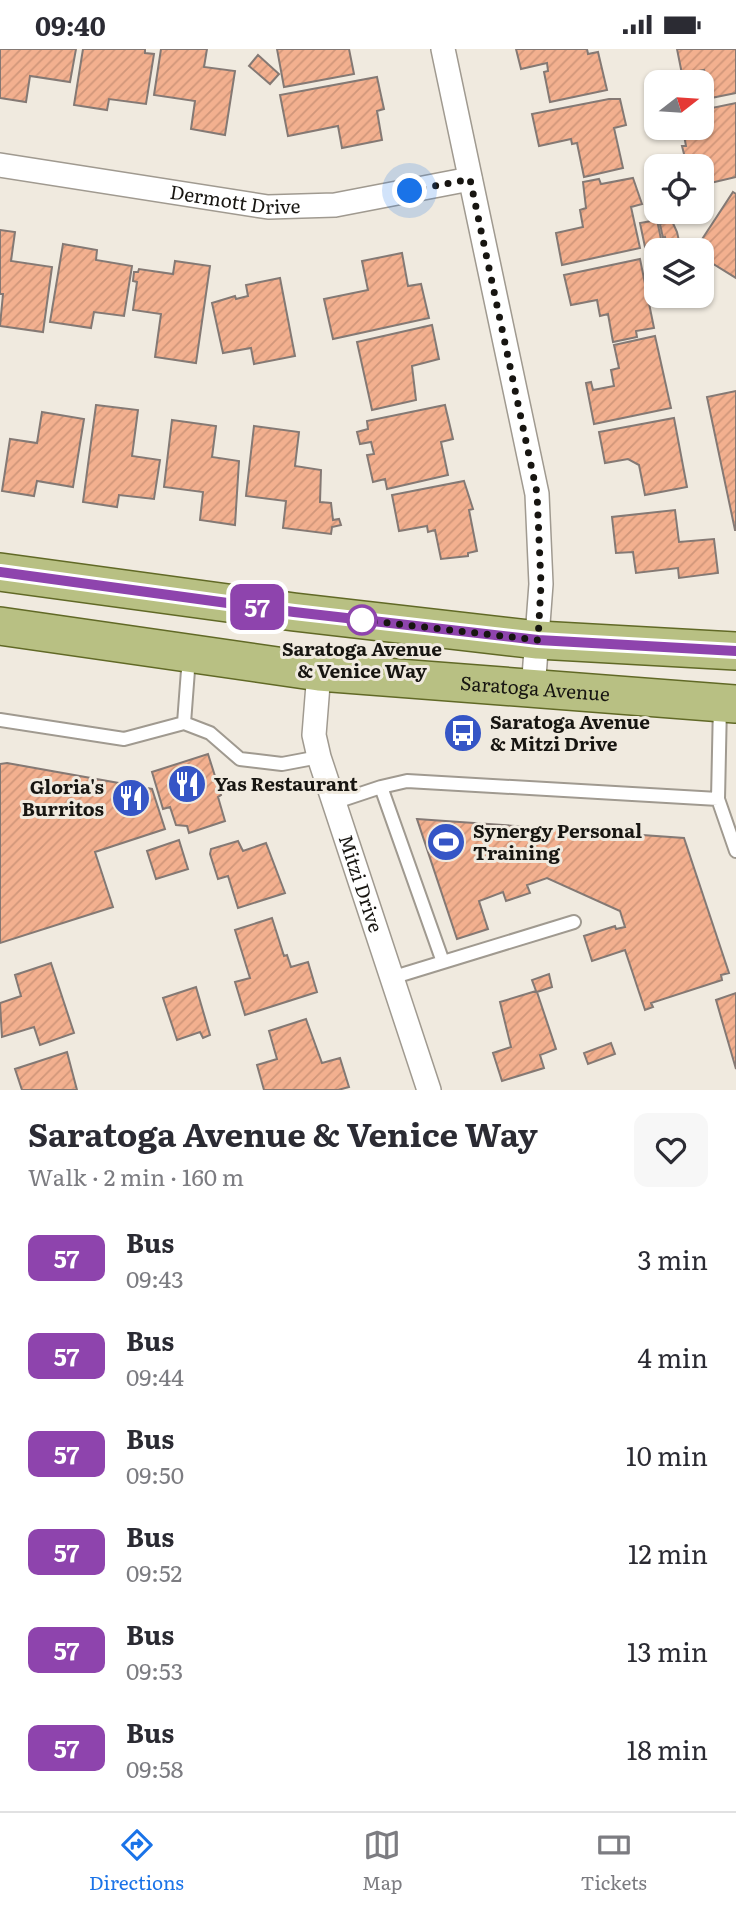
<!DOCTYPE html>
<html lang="en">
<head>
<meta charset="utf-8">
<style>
  :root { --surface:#fff; --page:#f7f7f7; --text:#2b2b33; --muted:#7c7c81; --line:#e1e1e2; --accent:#1a73e8 }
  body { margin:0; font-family:Literata,serif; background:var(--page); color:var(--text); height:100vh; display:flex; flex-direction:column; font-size:26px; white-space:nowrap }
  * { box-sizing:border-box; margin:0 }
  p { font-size:23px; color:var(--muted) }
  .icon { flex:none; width:38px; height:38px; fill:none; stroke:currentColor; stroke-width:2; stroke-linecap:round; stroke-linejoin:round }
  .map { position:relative; height:1041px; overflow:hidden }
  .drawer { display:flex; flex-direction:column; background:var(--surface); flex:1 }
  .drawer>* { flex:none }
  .badge { padding:0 14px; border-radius:10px; font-size:24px; line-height:46px }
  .needle { width:46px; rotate:73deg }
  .tools { position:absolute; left:644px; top:21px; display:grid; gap:14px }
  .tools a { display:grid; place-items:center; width:70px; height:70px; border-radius:14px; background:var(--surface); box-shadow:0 2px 5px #0004; font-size:35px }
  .you { position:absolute; width:35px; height:35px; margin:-18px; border:5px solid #fff; border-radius:50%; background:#1a73e8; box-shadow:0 0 0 10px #1a73e833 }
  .map>.badge { position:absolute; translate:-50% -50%; box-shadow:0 0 0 4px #fff }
  .round { display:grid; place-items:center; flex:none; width:74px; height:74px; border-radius:14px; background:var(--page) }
  .head { display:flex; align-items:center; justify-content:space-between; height:119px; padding:0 28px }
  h1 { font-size:33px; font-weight:700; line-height:52px }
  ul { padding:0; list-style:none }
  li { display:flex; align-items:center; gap:21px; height:98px; padding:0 28px }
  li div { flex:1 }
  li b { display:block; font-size:26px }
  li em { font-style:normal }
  li .badge { min-width:77px; font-weight:700; text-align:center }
  .status { display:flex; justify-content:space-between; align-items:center; height:49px; padding:0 35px; background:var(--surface); direction:ltr }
  .status svg { height:19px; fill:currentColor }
  .dock { display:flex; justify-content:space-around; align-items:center; height:98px; border-top:2px solid var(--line); background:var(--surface); font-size:19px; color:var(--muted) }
  .dock a { display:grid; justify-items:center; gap:4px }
  .dock .current { color:var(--accent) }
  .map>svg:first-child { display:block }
  .building { fill:url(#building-hatch); stroke:#847974; stroke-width:2 }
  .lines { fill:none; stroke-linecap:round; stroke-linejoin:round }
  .service-casing { stroke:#a09a90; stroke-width:16 }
  .minor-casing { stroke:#a09a90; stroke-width:26 }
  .primary-casing { stroke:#616926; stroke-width:40 }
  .service { stroke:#fff; stroke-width:12 }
  .minor { stroke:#fff; stroke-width:23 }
  .primary { stroke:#b8c083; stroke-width:37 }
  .line-casing { stroke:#fff; stroke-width:16 }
  .line { stroke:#8e44ad; stroke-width:10 }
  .walk { stroke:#171511; stroke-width:7; stroke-dasharray:0 12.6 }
  .stop-dot { fill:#fff; stroke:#8e44ad; stroke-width:3.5 }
  .labels { text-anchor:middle; stroke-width:6; stroke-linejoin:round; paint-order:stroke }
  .street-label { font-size:19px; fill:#171511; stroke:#f0eadf }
  .stop-label { font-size:19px; font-weight:bold; fill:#171511; stroke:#f0eadf }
  .poi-label { font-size:19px; font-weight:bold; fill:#171511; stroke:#f0eadf; text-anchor:start }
</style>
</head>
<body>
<div class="status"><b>09:40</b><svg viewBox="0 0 49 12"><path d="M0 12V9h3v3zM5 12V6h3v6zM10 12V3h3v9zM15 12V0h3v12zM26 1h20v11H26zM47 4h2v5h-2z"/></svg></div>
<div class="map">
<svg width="736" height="1041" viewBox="0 0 736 1041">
  <defs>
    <pattern id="building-hatch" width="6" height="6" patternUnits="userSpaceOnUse" patternTransform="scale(1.75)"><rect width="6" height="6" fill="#f3b08f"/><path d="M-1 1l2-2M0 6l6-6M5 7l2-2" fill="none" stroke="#d0967a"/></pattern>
  </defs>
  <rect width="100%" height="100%" fill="#f0eadf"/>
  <path class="building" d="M0,0H76L70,33L30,27L26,53L0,49Z
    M83,0H145V4L154,5L146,55L109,50L107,61L74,56Z
    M161,0H207L204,18L235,22L225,86L191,80L195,52L154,46Z
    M277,0H349L354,25L284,38Z
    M516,0H587L588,5L598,3L607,41L550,53L544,23L548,22L547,14L521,20Z
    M677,0H736V44L711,49L704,21L682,25Z
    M258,6L279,25L270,35L249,17Z
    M377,28L384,60L377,62L382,91L342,99L338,77L288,87L280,46Z
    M609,50H620L626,76L614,79L623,119L584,128L577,94L572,95L571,90L539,97L532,65Z
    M736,54V128L702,136V117H687L682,97H686L684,86L690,85L689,79H702V61Z
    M633,129L642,155L631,158L640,199L562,216L556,184L583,178L580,161L586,159L583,133L599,130L601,135Z
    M733,143L736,145V229L702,208V201H695Z
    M657,171L662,195L645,198L640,174Z
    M672,172L677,183L681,201H668L665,188L663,189L660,175Z
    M0,181L15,183L11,212L52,218L43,283L0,277L3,245H0Z
    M63,195L97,201L96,211L132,217L124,267L94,263L91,279L50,273Z
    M402,204L408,237L421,235L429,269L333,290L324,250L368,241L362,212Z
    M640,210L654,279L636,282L637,288L613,293L608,265L600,267L597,251L571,256L564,226Z
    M175,212L210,217L196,314L155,308L161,265L133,261L137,233L133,232L134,223H138L139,220L173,225Z
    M280,229L295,307L254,315L251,299L223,304L212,254L235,247L236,250L248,247L246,236Z
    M432,276L439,310L412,317L416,351L372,361L357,293Z
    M655,287L671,359L594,375L586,334L591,333L593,341L614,337L611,321L619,319L614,296Z
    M736,342V481H735L707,348Z
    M96,356L138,361L132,407L160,411L154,450L119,446L117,458L83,453Z
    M445,356L453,390L441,393L448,426L387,440L385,430L373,433L367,406L374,405L371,393L360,395L357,383L368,380L367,372Z
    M42,363L84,370L73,438L37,432L34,447L2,442L10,390L37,394Z
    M674,369L687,438L645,446L639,416L628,410L605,414L599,383Z
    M172,371L216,377L212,408L239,412L235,476L200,471L203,443L164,438Z
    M254,377L299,383L295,417L321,421L320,453L331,454L333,471L339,470L341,476L332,478L331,485L283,479L286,452L246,447Z
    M464,432L473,460L469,461L477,502L468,504V507L441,510L435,481L428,483L427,477L399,482L392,446Z
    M675,461L679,493L714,490L718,524L679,529L678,519L636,524L633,503L616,504L612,468Z
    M208,705L221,746L218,748L225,772L189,784L187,777L176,776L170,758L163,760L152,723Z
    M7,714L152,740L165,780L95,803L113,858L0,894V715Z
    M417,770L684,789L729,924L721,926L722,931L651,954L653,958L645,961L625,901L592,912L584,887L615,877L616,880L625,878L620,862L547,829L527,836L530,844L506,852L503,843L479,852L488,880L457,890Z
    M179,791L188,820L156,830L147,802Z
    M238,792L243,802L266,794L285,844L238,859L228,827L218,830L210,805L211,800Z
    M272,869L284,907L287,906L291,918L308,913L317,943L245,966L235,933L250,929L235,881Z
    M51,914L74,984L40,996L34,978L2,988L0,954L21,947L15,926Z
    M549,925L552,938L537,943L556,1000L540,1006L544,1019L502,1032L493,1004L511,998L500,953L536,942L532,931Z
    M196,938L210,986L203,989L200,983L177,991L163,949Z
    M736,944V1020L716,951Z
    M306,970L322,1014L340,1009L349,1038L338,1041H264L257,1016L277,1010L269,982Z
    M611,994L615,1005L588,1015L584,1004Z
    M67,1003L77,1041H22L15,1020Z"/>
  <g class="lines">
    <defs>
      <path id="service" d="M0,671L124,690L184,674L210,684L240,710L282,715L319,708
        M184,674L189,608
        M718,750L736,802
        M333,754L381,738
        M443,913L381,738L407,732L718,750L720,655
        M391,929L574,873"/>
      <g id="minor">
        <path d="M443,0L537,445L541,535L533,641"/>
        <path id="s1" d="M0,116L268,158L335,156L470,130"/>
        <path id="s2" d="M319,623L314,686L319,708L429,1041"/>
      </g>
      <g id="primary">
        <path d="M0,523L294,563L538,591L736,602"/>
        <path id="s3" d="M0,577L319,623L736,655"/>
      </g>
    </defs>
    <use href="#service" class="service-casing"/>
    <use href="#minor" class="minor-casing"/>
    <use href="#primary" class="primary-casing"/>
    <use href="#service" class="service"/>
    <use href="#minor" class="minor"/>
    <use href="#primary" class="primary"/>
  </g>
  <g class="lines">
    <defs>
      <path id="line" d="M0,523L294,563L538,591L736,602"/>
    </defs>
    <use href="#line" class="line-casing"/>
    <use href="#line" class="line"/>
    <path class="walk" d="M362,571L538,591L541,535L537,444L470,130L410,142"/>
  </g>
  <defs>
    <symbol id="bus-disc" viewBox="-11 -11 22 22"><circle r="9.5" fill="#3555c6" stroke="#f0eadf"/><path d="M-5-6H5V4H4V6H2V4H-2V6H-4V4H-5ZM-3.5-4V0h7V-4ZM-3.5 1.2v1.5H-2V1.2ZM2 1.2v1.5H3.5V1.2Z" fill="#fff"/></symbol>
    <symbol id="restaurant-disc" viewBox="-11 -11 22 22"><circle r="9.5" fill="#3555c6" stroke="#f0eadf"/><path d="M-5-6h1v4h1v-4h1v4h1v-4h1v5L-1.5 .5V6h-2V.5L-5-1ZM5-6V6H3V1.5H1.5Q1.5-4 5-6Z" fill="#fff"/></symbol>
    <symbol id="stadium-disc" viewBox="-11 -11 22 22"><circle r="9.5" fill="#3555c6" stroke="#f0eadf"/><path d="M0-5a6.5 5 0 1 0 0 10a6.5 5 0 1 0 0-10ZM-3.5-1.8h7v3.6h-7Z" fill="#fff"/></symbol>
  </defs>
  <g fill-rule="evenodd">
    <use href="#bus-disc" x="441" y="662" width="44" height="44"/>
    <use href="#restaurant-disc" x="165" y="713" width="44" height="44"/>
    <use href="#restaurant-disc" x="109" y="727" width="44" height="44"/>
    <use href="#stadium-disc" x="424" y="771" width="44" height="44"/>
  </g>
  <circle class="stop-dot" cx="362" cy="571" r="14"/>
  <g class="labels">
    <g class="street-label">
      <text dy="7" stroke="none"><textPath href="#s1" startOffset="238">Dermott Drive</textPath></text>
      <text dy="7" stroke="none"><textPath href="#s3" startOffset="539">Saratoga Avenue</textPath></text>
      <text dy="7" stroke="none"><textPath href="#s2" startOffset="219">Mitzi Drive</textPath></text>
    </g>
    <g class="stop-label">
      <text x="362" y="607">Saratoga Avenue<tspan x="362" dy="22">&amp; Venice Way</tspan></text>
    </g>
    <g class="poi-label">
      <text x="490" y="680">Saratoga Avenue<tspan x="490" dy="22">&amp; Mitzi Drive</tspan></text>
      <text x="214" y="742">Yas Restaurant</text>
      <text x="104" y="745" text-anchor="end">Gloria's<tspan x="104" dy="22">Burritos</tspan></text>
      <text x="473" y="789">Synergy Personal<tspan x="473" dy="22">Training</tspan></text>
    </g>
  </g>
</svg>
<div class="tools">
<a><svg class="needle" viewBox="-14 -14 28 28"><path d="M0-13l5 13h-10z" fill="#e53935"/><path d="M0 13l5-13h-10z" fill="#7c7c81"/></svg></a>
<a><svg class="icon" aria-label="locate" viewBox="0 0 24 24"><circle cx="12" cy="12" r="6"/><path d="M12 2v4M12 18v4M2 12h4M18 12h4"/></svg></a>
<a><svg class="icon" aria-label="layers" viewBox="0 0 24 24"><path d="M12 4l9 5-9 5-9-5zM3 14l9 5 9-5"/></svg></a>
</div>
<div class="you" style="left:410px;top:142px"></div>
<b class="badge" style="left:257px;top:558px;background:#8e44ad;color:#fff">57</b>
</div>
<section class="drawer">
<div class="head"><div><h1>Saratoga Avenue &amp; Venice Way</h1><p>Walk · 2 min · 160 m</p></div><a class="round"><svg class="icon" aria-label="heart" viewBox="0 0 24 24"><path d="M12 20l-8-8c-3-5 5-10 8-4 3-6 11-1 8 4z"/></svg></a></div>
<ul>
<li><span class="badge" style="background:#8e44ad;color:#fff">57</span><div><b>Bus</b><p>09:43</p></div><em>3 min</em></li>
<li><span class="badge" style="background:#8e44ad;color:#fff">57</span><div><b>Bus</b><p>09:44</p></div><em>4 min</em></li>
<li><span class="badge" style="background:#8e44ad;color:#fff">57</span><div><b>Bus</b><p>09:50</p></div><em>10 min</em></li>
<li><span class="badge" style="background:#8e44ad;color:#fff">57</span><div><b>Bus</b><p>09:52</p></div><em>12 min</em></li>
<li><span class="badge" style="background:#8e44ad;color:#fff">57</span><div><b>Bus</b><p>09:53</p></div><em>13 min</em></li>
<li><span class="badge" style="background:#8e44ad;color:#fff">57</span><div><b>Bus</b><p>09:58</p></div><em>18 min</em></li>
</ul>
</section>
<nav class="dock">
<a class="current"><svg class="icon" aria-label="directions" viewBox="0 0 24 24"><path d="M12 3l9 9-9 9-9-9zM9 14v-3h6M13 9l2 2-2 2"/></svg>Directions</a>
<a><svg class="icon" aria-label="map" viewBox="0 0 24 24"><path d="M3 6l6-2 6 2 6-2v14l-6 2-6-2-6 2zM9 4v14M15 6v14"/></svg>Map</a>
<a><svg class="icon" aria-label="tickets" viewBox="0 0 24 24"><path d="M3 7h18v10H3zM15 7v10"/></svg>Tickets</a>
</nav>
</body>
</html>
